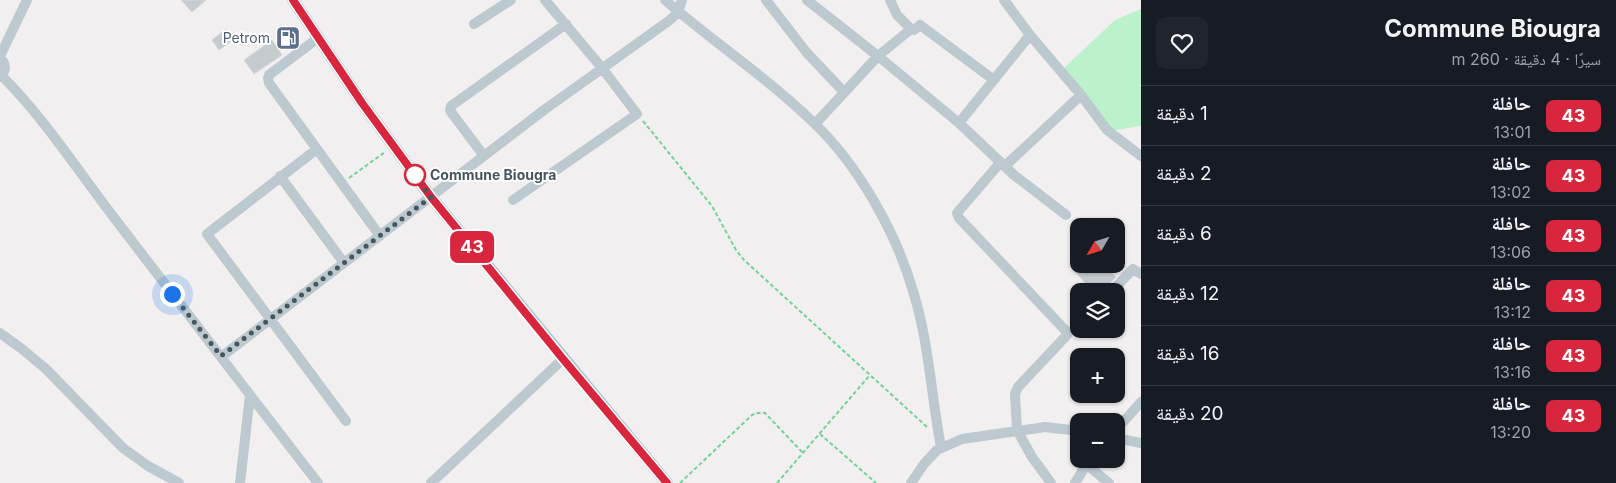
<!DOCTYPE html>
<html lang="ar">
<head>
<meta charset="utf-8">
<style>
  :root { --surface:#171b24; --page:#20242c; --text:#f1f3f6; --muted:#9ea1a6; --line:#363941 }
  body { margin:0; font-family:Inter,"Noto Naskh Arabic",sans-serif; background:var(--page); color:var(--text); direction:rtl; height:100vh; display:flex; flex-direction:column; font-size:19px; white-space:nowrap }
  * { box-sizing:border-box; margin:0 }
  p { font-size:16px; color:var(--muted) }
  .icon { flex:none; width:28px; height:28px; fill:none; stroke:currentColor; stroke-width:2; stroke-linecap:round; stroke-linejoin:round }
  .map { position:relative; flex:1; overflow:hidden; direction:ltr }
  .panel { display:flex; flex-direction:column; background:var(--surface); width:475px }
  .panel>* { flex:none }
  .badge { padding:0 10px; border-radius:8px; font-size:18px; line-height:32px }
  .needle { width:32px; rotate:231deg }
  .buttons { position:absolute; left:1070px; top:218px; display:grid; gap:10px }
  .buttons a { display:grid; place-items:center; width:55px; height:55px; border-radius:10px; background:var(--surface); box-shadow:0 1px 4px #0004; font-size:25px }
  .you { position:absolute; width:25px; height:25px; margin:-12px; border:4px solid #fff; border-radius:50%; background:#1a73e8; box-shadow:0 0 0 8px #1a73e833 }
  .map>.badge { position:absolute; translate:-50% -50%; box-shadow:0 0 0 2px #fff }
  .round { display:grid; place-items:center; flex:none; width:52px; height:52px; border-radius:10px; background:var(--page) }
  .overview { display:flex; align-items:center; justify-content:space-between; height:85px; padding:0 15px }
  h1 { font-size:24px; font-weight:700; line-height:38px }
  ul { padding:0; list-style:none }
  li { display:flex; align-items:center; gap:15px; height:60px; padding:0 15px; border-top:1px solid var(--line) }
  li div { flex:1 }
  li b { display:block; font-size:19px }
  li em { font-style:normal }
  li .badge { min-width:55px; font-weight:700; text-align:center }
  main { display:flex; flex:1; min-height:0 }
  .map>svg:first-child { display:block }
  .green { fill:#bcf2cb }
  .building { fill:#c6cbcf; stroke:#d3d6db }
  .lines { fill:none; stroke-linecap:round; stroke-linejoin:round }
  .path { stroke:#72d298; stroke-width:2; stroke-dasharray:4 2.5; stroke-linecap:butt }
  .minor { stroke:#bcc9cf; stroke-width:10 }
  .major { stroke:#aec3d0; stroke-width:12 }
  .line-casing { stroke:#fff; stroke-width:11 }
  .line { stroke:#d7263d; stroke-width:8 }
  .walk { stroke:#46555e; stroke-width:5; stroke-dasharray:0 9 }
  .stop-dot { fill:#fff; stroke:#d7263d; stroke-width:2.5 }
  .labels { text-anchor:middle; stroke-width:4; stroke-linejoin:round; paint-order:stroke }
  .service-label { font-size:14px; fill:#4e5e75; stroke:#fff; text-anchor:end }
  .stop-label { font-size:14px; font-weight:bold; fill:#46555e; stroke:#fff; text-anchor:start }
</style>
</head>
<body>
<main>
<section class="panel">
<div class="overview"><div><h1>Commune Biougra</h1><p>سيرًا · 4 دقيقة · 260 m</p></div><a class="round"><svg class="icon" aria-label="heart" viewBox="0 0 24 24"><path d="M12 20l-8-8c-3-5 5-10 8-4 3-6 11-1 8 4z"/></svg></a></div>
<ul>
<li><span class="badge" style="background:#d7263d;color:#fff">43</span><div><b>حافلة</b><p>13:01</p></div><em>1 دقيقة</em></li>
<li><span class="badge" style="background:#d7263d;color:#fff">43</span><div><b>حافلة</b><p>13:02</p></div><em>2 دقيقة</em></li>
<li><span class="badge" style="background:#d7263d;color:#fff">43</span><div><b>حافلة</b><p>13:06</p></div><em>6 دقيقة</em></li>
<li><span class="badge" style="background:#d7263d;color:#fff">43</span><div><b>حافلة</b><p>13:12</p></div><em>12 دقيقة</em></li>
<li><span class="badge" style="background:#d7263d;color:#fff">43</span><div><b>حافلة</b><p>13:16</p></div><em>16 دقيقة</em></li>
<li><span class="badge" style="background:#d7263d;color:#fff">43</span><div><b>حافلة</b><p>13:20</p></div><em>20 دقيقة</em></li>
</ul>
</section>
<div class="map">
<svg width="1141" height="483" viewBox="0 0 1141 483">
  <rect width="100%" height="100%" fill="#f2eff0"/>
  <path class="green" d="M1141,9V126L1110,131L1064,68L1115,20Z"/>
  <path class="building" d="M181,0H206L192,12Z
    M226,29L233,40L219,50L212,40Z
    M272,40L282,55L254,74L244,60Z
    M1077,264H1103L1116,277L1107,286L1105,291H1092L1072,268Z"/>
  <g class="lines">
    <path class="path" d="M643,121L712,206L736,250L744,260L927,427
      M349,178L385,152
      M820,434L876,483
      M680,483L752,415L756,413H765L803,453
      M777,483L870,375"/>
    <path class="minor" d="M665,0C713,42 768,78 814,123C858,165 896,232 913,291C929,342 931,395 941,447
      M766,0L807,53L844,92
      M807,0L878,56L959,123L1014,175L1066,215
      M890,0L897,15L911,29
      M1004,0L1030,35L1081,95L1107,130L1141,156
      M474,24L511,0
      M318,38L269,75L268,78L269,83L380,236
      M0,56L27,0
      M0,57C6,64 7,71 0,77
      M2,76C44,118 76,168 112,215C181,305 249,394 318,483
      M959,123L1030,35
      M815,124L878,56L911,29L914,30L920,25L994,80
      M317,149L207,234L346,421
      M484,156L451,112L450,110L451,106L566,24
      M1000,163L957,213L959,218L1067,332V335L1018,387L1015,394L1017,430L1032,457L1051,483
      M1005,166L1081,95
      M280,176L344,263
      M513,200L637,114L602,68L545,0
      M1112,291L1133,269L1141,274
      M0,333L22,349L46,369L123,448L148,466L179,483
      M221,357L544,110L670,20L678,12L682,0
      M1116,430L1141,402
      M1116,438L1141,443
      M1086,464L1109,483
      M240,483L250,395
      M431,483L563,359
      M911,483L924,464L937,450L962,439L1045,427L1079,431
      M1075,483L1090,459"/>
    <path class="major" d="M293,0L362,103L431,197L667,483"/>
  </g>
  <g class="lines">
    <defs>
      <path id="line" d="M293,0L362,103L431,197L563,359L667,483"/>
    </defs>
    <use href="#line" class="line-casing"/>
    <use href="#line" class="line"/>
    <path class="walk" d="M172,294L221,356L431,197L412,172L415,175"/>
  </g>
  <defs>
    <symbol id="fuel-square" viewBox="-11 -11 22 22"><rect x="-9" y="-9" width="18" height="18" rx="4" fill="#5c6f8a" stroke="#fff"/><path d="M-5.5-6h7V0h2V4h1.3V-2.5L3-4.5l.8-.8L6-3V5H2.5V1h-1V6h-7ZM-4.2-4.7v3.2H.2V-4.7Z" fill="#fff"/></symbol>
  </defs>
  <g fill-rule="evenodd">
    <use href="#fuel-square" x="274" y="24" width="28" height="28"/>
  </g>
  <circle class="stop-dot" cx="415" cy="175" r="10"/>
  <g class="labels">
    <g class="service-label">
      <text x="270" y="43">Petrom</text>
    </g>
    <g class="stop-label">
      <text x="430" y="180">Commune Biougra</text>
    </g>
  </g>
</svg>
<div class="buttons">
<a><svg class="needle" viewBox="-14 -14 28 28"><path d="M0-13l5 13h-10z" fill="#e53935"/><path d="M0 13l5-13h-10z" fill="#9ea1a6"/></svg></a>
<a><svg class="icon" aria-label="layers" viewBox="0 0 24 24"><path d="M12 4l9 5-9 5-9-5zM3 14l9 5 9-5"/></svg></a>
<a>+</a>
<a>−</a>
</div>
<div class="you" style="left:172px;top:294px"></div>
<b class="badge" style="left:472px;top:247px;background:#d7263d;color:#fff">43</b>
</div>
</main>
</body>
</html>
